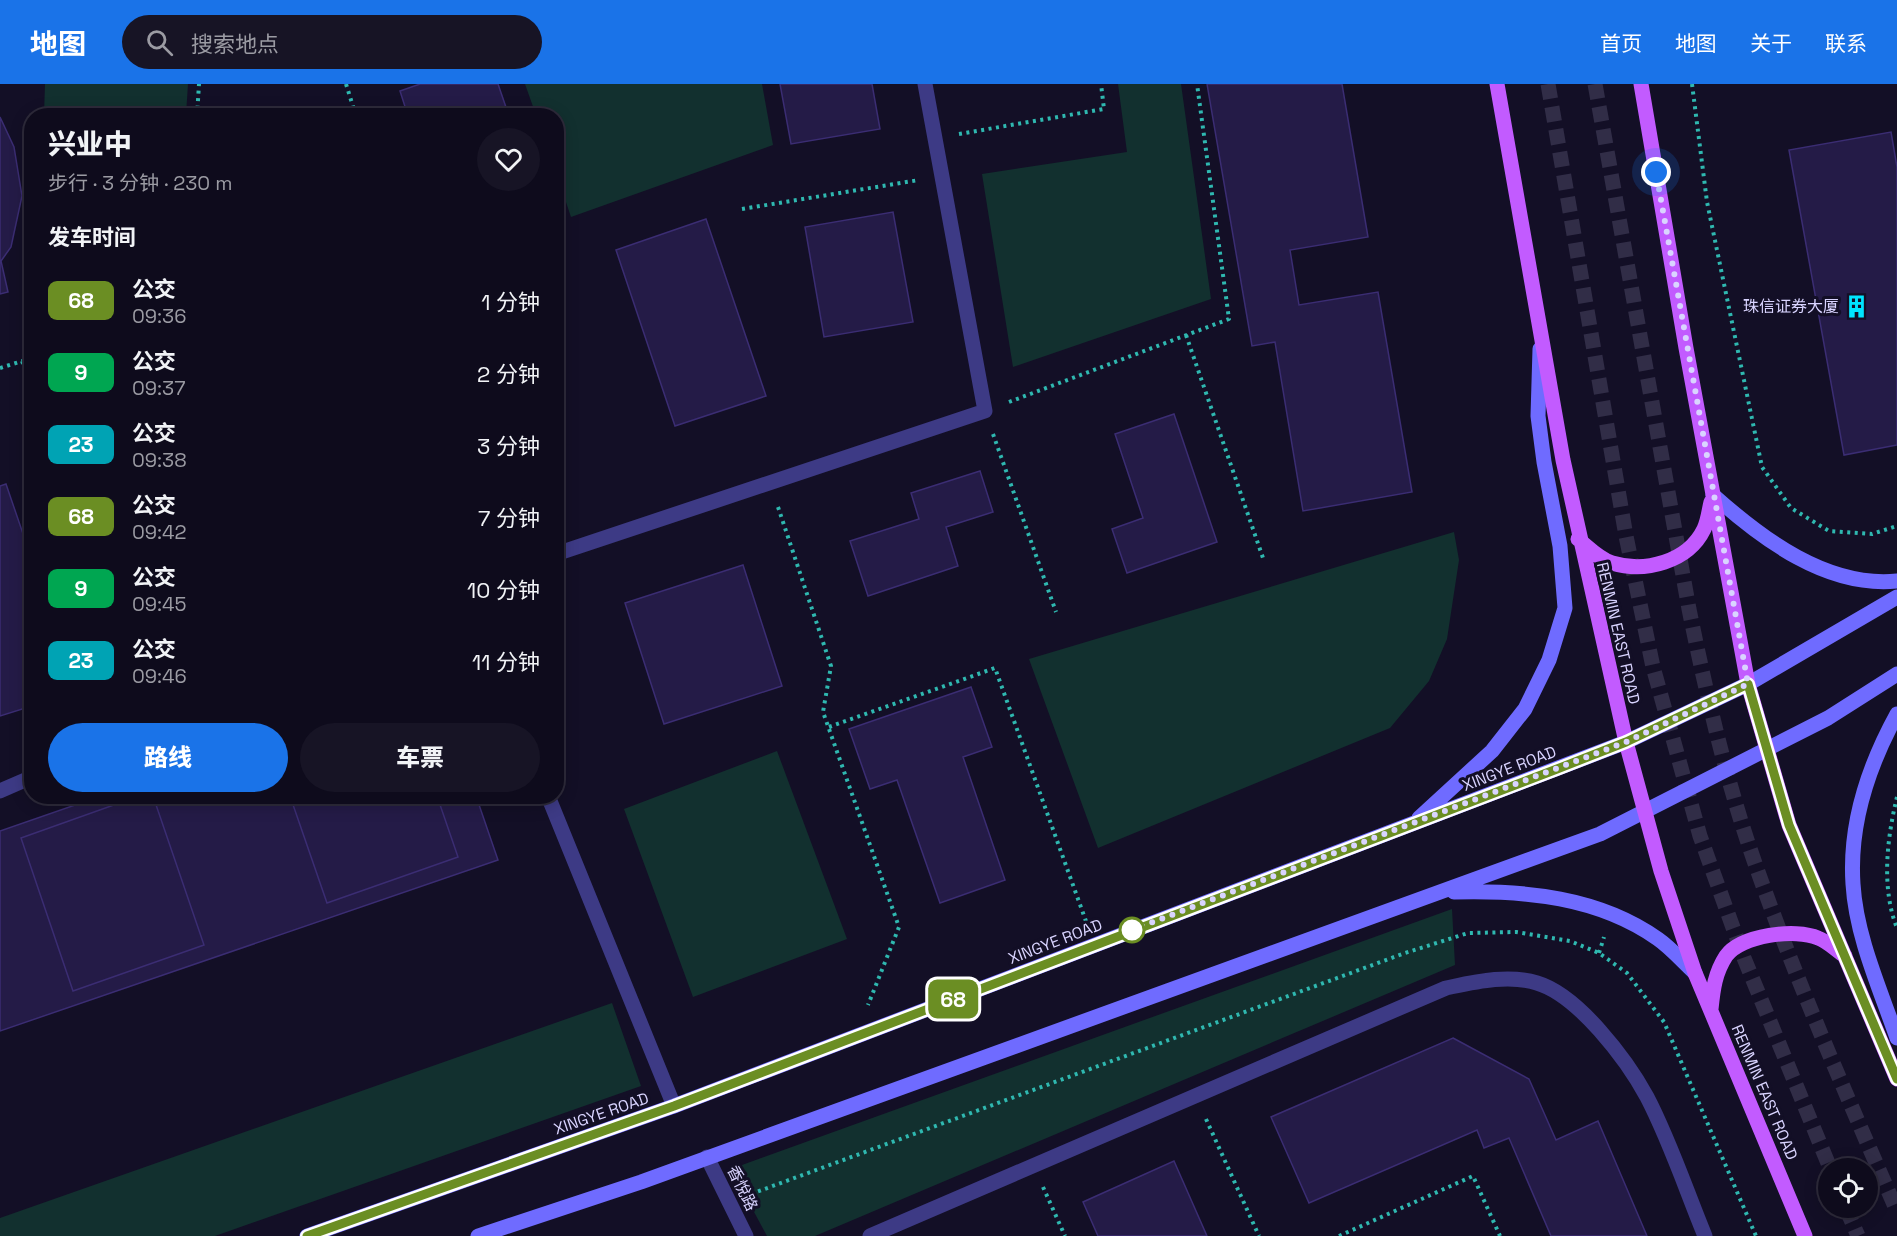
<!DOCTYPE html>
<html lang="zh">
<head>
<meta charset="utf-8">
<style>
  :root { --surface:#0e0b1c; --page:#171425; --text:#f1f3f6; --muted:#9b9ba3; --line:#2e2b3b; --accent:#1a73e8 }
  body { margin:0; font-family:"Space Grotesk","Noto Sans SC",sans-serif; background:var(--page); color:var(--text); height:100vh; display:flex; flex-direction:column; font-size:22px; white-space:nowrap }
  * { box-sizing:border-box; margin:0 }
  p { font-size:20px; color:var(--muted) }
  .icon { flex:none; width:33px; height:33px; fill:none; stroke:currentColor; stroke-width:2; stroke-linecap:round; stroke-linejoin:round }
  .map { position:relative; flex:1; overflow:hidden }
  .details { position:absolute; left:24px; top:24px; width:540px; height:696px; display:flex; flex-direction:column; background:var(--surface); border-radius:24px; box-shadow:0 3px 15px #0003,0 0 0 2px var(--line) }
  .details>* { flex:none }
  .badge { padding:0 12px; border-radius:9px; font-size:21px; line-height:39px }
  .buttons { position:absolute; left:1818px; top:1074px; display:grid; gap:12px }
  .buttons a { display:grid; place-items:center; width:60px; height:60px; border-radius:50%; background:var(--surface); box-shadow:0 3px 15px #0003,0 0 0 2px var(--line); font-size:30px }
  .you { position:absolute; width:30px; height:30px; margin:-15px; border:4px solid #fff; border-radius:50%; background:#1a73e8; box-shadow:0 0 0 9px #1a73e833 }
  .map>.badge { position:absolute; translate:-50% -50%; box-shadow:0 0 0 3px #fff }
  h2 { padding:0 24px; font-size:22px; line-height:54px }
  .round { display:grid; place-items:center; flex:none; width:63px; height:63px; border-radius:32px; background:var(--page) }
  .headline { display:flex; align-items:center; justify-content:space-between; height:102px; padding:0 24px }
  h1 { font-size:28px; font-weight:800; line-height:45px }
  .action { display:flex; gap:12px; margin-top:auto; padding:12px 24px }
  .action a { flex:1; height:69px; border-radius:36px; background:var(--accent); color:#fff; font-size:24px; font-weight:800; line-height:69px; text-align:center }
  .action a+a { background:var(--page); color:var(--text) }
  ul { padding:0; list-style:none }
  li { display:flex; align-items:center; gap:18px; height:72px; padding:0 24px }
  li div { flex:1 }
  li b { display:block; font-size:22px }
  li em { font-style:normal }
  li .badge { min-width:66px; font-weight:700; text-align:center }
  header { display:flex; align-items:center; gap:36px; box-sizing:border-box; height:84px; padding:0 30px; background:var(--accent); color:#fff }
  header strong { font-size:28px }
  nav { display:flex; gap:33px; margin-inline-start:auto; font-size:21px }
  .search { width:420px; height:54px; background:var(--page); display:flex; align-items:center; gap:15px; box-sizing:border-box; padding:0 21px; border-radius:33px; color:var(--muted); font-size:22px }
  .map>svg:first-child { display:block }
  .green { fill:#12302f }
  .building { fill:#241b47; stroke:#3b2d73; stroke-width:1.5 }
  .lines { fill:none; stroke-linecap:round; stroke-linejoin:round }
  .primary-tunnel { stroke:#312d47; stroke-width:15; stroke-dasharray:15 8; stroke-linecap:butt }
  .path { stroke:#2fb8b0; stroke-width:4; stroke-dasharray:3 4.5; stroke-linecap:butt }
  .lane { stroke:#3d3a85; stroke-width:15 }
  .street { stroke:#3d3a85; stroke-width:15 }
  .secondary { stroke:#6f6bff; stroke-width:15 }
  .primary { stroke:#c25bff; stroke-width:15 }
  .line-casing { stroke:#fff; stroke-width:14 }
  .line { stroke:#6b8e23; stroke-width:9 }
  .walk { stroke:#d9d4ff; stroke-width:6; stroke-dasharray:0 10.8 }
  .stop-dot { fill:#fff; stroke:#6b8e23; stroke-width:3 }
  .labels { text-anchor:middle; stroke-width:6; stroke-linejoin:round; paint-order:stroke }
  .poi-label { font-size:16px; fill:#d9d4ff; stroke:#130f26; text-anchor:end }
  .street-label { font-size:16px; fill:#d9d4ff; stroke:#130f26 }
</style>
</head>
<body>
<header>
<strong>地图</strong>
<div class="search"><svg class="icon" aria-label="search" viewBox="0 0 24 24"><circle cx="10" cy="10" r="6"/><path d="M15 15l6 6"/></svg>搜索地点</div>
<nav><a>首页</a><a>地图</a><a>关于</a><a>联系</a></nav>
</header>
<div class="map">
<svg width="1897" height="1152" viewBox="0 0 1897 1152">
  <rect width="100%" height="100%" fill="#130f26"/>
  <path class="green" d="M45,0H188L186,31H44Z
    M525,0H762L773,61L571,133L557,91L556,32L536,31Z
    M1118,0H1181L1211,215L1013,283L982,90L1127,68Z
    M1454,448L1459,476L1447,555L1429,597L1390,644L1098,764L1029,575Z
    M777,667L847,855L693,913L624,725Z
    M1452,825L1455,881L815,1152H767L731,1085Z
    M612,919L641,1002L215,1152H0V1134Z"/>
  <path class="building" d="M420,0H498L509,32H408L400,7Z
    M780,0H872L880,45L791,60Z
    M1207,0H1342L1368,153L1290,166L1299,221L1378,208L1412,408L1303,427L1275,258L1252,262Z
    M0,33L14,63L22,112L11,163L1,177L8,208L0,210Z
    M1891,48L1897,83V361L1844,371L1789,66Z
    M893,128L913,238L824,253L805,143Z
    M706,135L766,312L675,342L616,166Z
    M1174,330L1217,458L1127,489L1112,445L1143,434L1115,350Z
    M980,387L993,428L946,443L958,482L868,512L850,457L919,435L911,409Z
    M6,400L32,476V622L0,632V402Z
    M743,481L782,602L664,640L625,519Z
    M971,603L992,663L963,673L1005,796L940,819L897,696L870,705L849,645Z
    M101,712H476L498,776L0,947V747Z
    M139,712H153L204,861L73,907L21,754Z
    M290,712H437L458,773L327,819Z
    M1453,954L1529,995L1556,1056L1598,1037L1647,1152H1551L1509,1054L1484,1064L1477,1046L1309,1119L1271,1033Z
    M1174,1077L1207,1152H1098L1083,1118Z"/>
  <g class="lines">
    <path class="primary-tunnel" d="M1548,0L1626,452L1653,583L1700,752L1744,874L1830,1084
      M1595,0L1689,525C1707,613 1727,701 1757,785C1798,901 1848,1015 1897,1127
      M1846,1124L1858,1152"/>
    <path class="path" d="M346,0L356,32
      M1692,0L1707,118L1762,383L1791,424L1829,447L1872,450L1897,442
      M197,32L199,0
      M959,50L1104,25L1101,0
      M742,125L919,96
      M1186,251L1263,474
      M22,277L32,303
      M0,284L32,274
      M1009,318L1229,235L1197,0
      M993,350L1056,528
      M778,423L831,582L823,628L899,843L868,921
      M829,643L995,584L1087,840
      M1897,713C1887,754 1881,804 1897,844
      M1599,869L1604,853
      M1206,1035L1259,1152
      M1043,1103L1065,1152
      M751,1110L1405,869L1468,849L1516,848L1570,857L1599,869L1627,889L1664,938L1756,1152
      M1339,1152L1473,1092L1500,1152"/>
    <path class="lane" d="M556,470L985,327L925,0
      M0,707L32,693
      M548,712L674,1022"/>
    <path class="street" d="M707,1073L746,1152
      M870,1152L1446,904C1475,898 1508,890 1537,899C1578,911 1627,976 1647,1013C1670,1057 1686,1106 1705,1152"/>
    <path class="secondary" d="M1713,411C1762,455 1827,504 1897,497
      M1897,630C1869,681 1849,741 1853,800C1856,852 1880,905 1897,954
      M1419,734L1492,667L1525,625L1549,576L1565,524L1560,462L1544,378L1538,332L1540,265
      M1454,808C1524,806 1599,813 1658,855C1671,864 1683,878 1695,889
      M307,1152L674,1022L1626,658L1748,600L1897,513
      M478,1152L641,1098L1600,750L1828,634L1897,590"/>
    <path class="primary" d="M1497,0L1563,376L1626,658L1661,787L1695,889L1805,1152
      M1641,0L1686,264L1748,600L1789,741L1897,995
      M1578,455C1589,464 1599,475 1612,479C1645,489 1688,478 1704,445C1708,437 1709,426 1711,418
      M1711,925C1713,905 1715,889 1726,872C1741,851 1796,844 1818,854C1827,857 1836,866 1845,872"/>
  </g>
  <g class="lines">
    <defs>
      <path id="line" d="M307,1152L674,1022L1557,685L1626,658L1748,600L1789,741L1897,995"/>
    </defs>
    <use href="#line" class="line-casing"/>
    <use href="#line" class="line"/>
    <path class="walk" d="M1132,846L1626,658L1748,600L1656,88"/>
  </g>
  <defs>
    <symbol id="building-bare" viewBox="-9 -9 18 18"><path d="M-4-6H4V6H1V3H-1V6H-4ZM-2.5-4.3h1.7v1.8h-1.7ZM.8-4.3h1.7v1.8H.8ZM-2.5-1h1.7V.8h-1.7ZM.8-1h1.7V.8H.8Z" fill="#00e5ff" stroke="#130f26" stroke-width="2.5" paint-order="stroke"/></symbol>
  </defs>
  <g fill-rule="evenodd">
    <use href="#building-bare" x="1840" y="206" width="33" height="33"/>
  </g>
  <circle class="stop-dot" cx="1132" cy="846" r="12"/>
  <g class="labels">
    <g class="poi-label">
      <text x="1839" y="228">珠信证券大厦</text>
    </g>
    <g class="street-label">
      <text transform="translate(1619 549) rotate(77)" y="6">RENMIN EAST ROAD</text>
      <text transform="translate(1509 684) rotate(-21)" y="6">XINGYE ROAD</text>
      <text transform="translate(1055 857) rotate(-21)" y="6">XINGYE ROAD</text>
      <text transform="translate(1765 1008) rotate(67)" y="6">RENMIN EAST ROAD</text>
      <text transform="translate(601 1029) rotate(-19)" y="6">XINGYE ROAD</text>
      <text transform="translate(743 1104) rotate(64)" y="6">香悅路</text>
    </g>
  </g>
</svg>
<div class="buttons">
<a><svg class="icon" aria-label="locate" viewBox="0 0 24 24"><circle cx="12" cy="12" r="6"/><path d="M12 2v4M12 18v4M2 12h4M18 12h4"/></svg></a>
</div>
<div class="you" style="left:1656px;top:88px"></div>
<b class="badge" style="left:953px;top:915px;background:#6b8e23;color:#fff">68</b>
<section class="details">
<div class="headline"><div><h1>兴业中</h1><p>步行 · 3 分钟 · 230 m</p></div><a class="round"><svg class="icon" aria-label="heart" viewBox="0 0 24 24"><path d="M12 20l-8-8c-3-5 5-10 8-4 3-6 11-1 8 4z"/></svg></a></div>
<h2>发车时间</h2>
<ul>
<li><span class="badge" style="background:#6b8e23;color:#fff">68</span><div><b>公交</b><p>09:36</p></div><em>1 分钟</em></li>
<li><span class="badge" style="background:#00a651;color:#fff">9</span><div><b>公交</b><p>09:37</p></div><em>2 分钟</em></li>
<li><span class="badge" style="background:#00a3b4;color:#fff">23</span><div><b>公交</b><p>09:38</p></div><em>3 分钟</em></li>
<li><span class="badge" style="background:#6b8e23;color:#fff">68</span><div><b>公交</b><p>09:42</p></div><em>7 分钟</em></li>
<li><span class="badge" style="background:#00a651;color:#fff">9</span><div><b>公交</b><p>09:45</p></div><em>10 分钟</em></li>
<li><span class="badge" style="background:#00a3b4;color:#fff">23</span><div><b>公交</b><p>09:46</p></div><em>11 分钟</em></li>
</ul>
<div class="action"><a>路线</a><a>车票</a></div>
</section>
</div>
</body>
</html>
